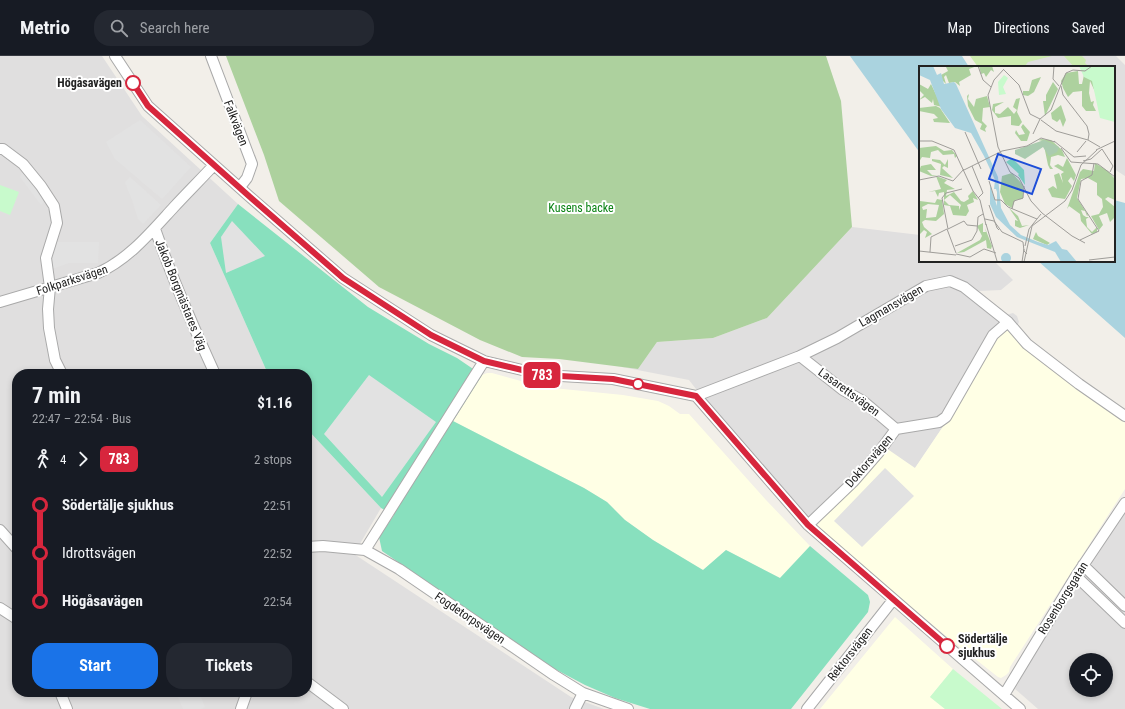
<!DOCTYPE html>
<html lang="en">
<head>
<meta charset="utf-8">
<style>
  :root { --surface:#171b24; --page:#242831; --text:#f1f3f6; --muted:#9ea1a6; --line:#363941; --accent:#1a73e8 }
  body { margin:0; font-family:"Roboto Condensed",sans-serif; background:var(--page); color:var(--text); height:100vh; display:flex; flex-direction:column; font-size:15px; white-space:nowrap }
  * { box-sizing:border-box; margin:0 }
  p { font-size:13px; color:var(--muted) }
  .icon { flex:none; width:22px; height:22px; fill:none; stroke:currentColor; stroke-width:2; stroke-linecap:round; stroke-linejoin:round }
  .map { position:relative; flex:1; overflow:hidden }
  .details { position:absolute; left:12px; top:313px; width:300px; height:328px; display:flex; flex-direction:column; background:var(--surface); border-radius:16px; box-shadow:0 2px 6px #0003 }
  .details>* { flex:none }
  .badge { padding:0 8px; border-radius:6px; font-size:14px; line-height:26px }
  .controls { position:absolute; left:1069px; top:597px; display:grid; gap:8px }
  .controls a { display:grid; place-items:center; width:44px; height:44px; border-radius:50%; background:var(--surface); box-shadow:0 2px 6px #0003; font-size:20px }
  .map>.badge { position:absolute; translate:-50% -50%; box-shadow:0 0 0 2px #fff }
  .legs { display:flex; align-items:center; gap:6px; height:44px; padding:0 20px; font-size:13px }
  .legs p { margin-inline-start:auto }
  .summary { display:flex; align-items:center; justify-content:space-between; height:68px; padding:0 20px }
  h1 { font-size:22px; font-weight:700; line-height:30px }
  .button { display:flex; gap:8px; margin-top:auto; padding:8px 20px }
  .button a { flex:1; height:46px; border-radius:16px; background:var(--accent); color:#fff; font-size:16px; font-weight:700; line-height:46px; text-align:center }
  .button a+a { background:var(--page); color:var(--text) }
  ul { padding:0 20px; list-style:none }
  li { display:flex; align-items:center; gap:14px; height:48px; font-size:15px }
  li i { display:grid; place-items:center; width:6px; height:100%; margin:0 5px; background:currentColor }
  li i::after { content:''; width:10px; height:10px; margin:-5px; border:3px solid; border-radius:50%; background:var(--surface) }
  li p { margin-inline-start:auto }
  li:first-child i { background:linear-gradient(#0000 50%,currentColor 0) }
  li:last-child i { background:linear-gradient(currentColor 50%,#0000 0) }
  header { display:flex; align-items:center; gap:24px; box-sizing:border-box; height:56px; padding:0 20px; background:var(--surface); border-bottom:1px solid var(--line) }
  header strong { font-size:19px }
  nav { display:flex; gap:22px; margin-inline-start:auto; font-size:14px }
  .search { width:280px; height:36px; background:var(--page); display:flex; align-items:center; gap:10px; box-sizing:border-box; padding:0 14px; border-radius:16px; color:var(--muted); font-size:15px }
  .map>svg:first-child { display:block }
  .residential { fill:#e0dfdf; fill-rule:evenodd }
  .education { fill:#ffffe5 }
  .grass { fill:#cdebb0 }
  .forest { fill:#add19e }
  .park { fill:#c8facc }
  .pitch { fill:#88e0be }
  .parking { fill:#e2e2e2 }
  .water { fill:#aad3df }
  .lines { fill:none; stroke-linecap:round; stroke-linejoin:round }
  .minor-casing { stroke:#a9a9a9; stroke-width:12 }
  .minor { stroke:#fff; stroke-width:10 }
  .line-1-casing { stroke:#fff; stroke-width:9 }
  .line-1 { stroke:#d7263d; stroke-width:6 }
  .stop-1-dot { fill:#fff; stroke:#d7263d; stroke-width:2 }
  .labels { text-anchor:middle; stroke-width:4; stroke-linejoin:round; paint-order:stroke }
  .stop-label { font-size:12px; font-weight:bold; fill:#222; stroke:#fff; text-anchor:end }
  .street-label { font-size:12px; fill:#222; stroke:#fff }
  .park-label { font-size:12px; fill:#0c8416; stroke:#fff }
  .inset-road { fill:none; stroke:#9f9d99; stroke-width:1 }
  .view { fill:#1d4ed8; fill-opacity:0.15; stroke:#1d4ed8; stroke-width:2 }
  .inset-edge { fill:none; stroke:#222; stroke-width:2 }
</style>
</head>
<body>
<header>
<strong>Metrio</strong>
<div class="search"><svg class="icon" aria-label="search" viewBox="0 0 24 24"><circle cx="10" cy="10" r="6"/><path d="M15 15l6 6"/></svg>Search here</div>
<nav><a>Map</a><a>Directions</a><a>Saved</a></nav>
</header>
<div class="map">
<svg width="1125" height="653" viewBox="0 0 1125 653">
  <rect width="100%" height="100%" fill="#f2efe9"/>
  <path class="residential" d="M0,0H102L142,60L238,148L210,187L268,318H17V636H307V373L381,452L354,498L571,641L604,653H0Z
    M1036,0H1116L1125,9V120L1114,113V11H1016Z
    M852,171L920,179V205H994L1013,224L1001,234L979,235L1006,259L1013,257L1017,260L1019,266L1017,270L1008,275H1004L942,372L915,412L831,452L817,469L808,462L713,355L689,324L617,310L638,313L657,286L713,282L767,262Z
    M1125,456V653H1038L1015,633L1044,581L1085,515ZM1076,604H1106V634H1076Z"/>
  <path class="education" d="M1004,275H1008L1036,302L1125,367V433L1010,611L1009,616L1006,619L1001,622L998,621L946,580L841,492L817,469L886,392L915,412L942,372L1000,277Z
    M487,317H492L543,331L623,339L658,345L669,350L680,358H689L766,444L810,490L780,522L726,494L703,514L653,484L625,464L607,446L584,432L453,365L482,319Z
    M895,561L953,613L930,641L945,653H820Z"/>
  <path class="grass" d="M970,0H1052L1028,6L1024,11H978Z
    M1064,0H1082L1086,4L1085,7L1089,11H1074Z"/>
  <path class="forest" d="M226,0H826L841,45L852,171L767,262L713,282L657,286L638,313L559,303L522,301L480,284L379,231L279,145L264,99Z"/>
  <path class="park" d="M0,129L19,136L10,159L0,155Z
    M953,613L1002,653H945L930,641Z"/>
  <path class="pitch" d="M238,148L368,251L429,288L457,302L482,319L453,365L584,432L607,446L625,464L653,484L703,514L726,494L780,522L810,490L868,539L870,546L868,556L791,653H650L615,642L585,629L553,612L382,495L379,481L394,459L381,452L307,373V318H268L210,187Z"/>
  <path class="parking" d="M140,64L191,111L162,143L115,103L106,86Z
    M23,114L46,143L41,149L20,121Z
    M130,121L161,149L143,168L138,163L133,147L125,126Z
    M232,165L265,200L226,217L221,181Z
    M55,186H99L98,207H69L52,213L48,201Z
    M369,319L436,366L382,441L324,378Z
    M885,412L914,440L862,491L834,465Z
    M176,636H199L205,651L201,653H183Z"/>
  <path class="water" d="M850,0H962L969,11H920V97Z
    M1114,144L1125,147V282L1038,205H1114Z"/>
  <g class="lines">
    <defs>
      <path id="minor" d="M115,0L148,50L250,141L343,222L431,279L484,305L543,319L613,323L696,340L808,469L1020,653
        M211,0L252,108L247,122L240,131
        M0,93H3L23,108L41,130L54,150L57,167L46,202L50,231L48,253L49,272L55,304L62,318
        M155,173C172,222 193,270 215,318
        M0,246L98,217C129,203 151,176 174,151C187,137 201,123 214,109
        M800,300L843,334L863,345L896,373
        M696,340L800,300L837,282L926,230L950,225L964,231L1008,266L1027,288L1079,328L1125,360
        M808,469L853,426L879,396L896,373L939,366L946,361L993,279L1008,266
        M0,474L17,493
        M307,491L323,490L365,494L399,513L554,619L583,637L628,653
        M365,494L484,305
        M1083,509L1125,550
        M1076,520L1125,567
        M0,552L17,563
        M307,626L343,653
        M60,636L67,653
        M1004,639L1076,520L1125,447
        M241,653L247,636
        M575,653L583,637
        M807,653L893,544"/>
    </defs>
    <use href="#minor" class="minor-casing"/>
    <use href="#minor" class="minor"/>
  </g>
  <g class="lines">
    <defs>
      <path id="line-1" d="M133,27L148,50L250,141L343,222L431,279L484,305L543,319L613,323L696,340L808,469L947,590"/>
    </defs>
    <use href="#line-1" class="line-1-casing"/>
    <use href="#line-1" class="line-1"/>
  </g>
  <g class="stop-1-dot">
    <circle cx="133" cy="27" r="7"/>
    <circle cx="638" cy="328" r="5"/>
    <circle cx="947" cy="590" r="7"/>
  </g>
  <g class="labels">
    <g class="stop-label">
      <text x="122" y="31">Högåsavägen</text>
      <text x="958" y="587" text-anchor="start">Södertälje<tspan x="958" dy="14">sjukhus</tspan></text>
    </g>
    <g class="street-label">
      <text transform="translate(236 67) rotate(69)" y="4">Falkvägen</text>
      <text transform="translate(72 224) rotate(-18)" y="4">Folkparksvägen</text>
      <text transform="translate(181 239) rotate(68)" y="4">Jakob Borgmästares Väg</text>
      <text transform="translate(891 250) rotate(-30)" y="4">Lagmansvägen</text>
      <text transform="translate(849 336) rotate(36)" y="4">Lasarettsvägen</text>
      <text transform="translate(869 405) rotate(-49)" y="4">Doktorsvägen</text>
      <text transform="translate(1063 542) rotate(-58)" y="4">Rosenborgsgatan</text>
      <text transform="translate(470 562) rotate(34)" y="4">Fogdetorpsvägen</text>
      <text transform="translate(850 598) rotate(-52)" y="4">Rektorsvägen</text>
    </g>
    <g class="park-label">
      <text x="581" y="156">Kusens backe</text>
    </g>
  </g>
  <g transform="translate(919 10)">
    <rect width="196" height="196" fill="#f2efe9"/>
    <path d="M58,0L50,3L52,9L40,16L41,20L36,16L30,17L27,9L25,11L27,18L23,14L22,9L29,5L27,1ZM60,0H73L75,6L72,4L67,11L65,7L62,8ZM196,0L179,32L171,15L170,27L172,36L175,35L174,39L177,45H167L163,40V25L154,26L149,31L144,22L142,15L147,7L159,5L160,18H163L165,9ZM122,11L115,26L109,30L104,29V25H110L113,14ZM134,16L139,23L126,50L124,35H127V29ZM0,18L9,23L12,18L23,41L15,39L14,33L13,37L6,31L0,34L5,29L0,24ZM50,28L49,33L55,41L57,33L68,30L71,41L64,42L63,55L68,60L66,63L67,66L61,63L63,58L56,54L49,40L48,30ZM101,32L98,46L103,56L100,60L92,59V50L79,52L73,44L74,38L85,36L76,41V47L81,48L89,41L95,48L98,44L94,41L97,33ZM142,39L147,54L144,61L141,53L138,56L133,53L132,47ZM17,40L21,42L31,57L15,56L14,53L19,52L15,48L0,45V42ZM104,58L111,66L108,75H102L96,67L97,64L100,69L106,68L102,61ZM122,73L132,74L143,84L146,91L139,89L132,91L131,99L134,103H131L129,99L124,75L119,74ZM17,80L25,85L33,84L38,90L36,92L35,88L24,89L19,84L12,86L11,92L3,91L0,96V82ZM148,92L157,109L155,115L152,111L149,115L153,120L146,133L133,131L129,123L134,120L138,123L135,109L140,107L144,117L142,108L145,106L135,100L139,98L144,101ZM13,93L21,94L26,99L29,93V102L25,100L23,102L34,112L21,109L22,98L13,95ZM176,97L189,105L196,113V134L189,131L186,133L196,141V151L191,156L188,147L180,150L184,159L180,164L172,150L180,148L184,141L183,133L178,129V117L169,112L162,113L158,132L169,149L168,150L166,145L162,144L164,149L167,151H170L167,153L168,161L173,166L178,161V166L173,168L162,155L161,148L150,140L148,143L161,106L164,103L175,105ZM12,98L17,104H8L13,109H19L12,110L0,105L2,100ZM93,107L104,119V133L96,134L93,142L86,138L81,126L83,110ZM17,110L28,114L25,117L36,123L28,124L27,130L35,126L42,135L45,136L50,133L49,130L54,125L59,134L54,132L55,136L48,139L50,145L47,150L34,149L31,140L25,139V126L20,127L19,131L16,125L9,126L22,123ZM31,129L42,139L40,144V140L30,139L25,134ZM18,133L23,134L25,148L17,155L6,154L3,156L5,161L13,168L6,172L8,166L5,164L0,169L1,135L16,137ZM9,138L20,139L17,151L7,152L8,143L4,144L3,141ZM90,142L99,150L103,160L110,159L101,162L96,160V154L99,155ZM64,157V166H67L66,162L73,180L72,183L68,182L67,174L45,186L38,187L61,174L63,170L58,160ZM117,166L119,170L131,177L128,179L114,173Z" fill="#add19e" fill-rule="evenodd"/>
    <path d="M125,74L140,81L138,86L130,90L124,81L106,93L96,88V84Z" fill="#aacbaf"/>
    <path d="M160,0H196V56L181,52L173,15L165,11ZM85,9L89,12L84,21L87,28L80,29L79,16Z" fill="#c8facc"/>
    <path d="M93,92L105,104L106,119L99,109L100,108L87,96Z" fill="#88e0be"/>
    <path d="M0,0H14L18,9L22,7L25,18L35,16L37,18L79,111L82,142L91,159L102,169L119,176L129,179L137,175L143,183L148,184L158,196H142L136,186L98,171L77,151L71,138V119L78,140V126L77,123H75L76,114L65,90L52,67L36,62L22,43L11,14L0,9ZM82 192a5 5 0 1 1 10 0a5 5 0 1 1-10 0Z" fill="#aad3df"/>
    <path class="inset-road" d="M59,0L64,14L72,21M135,0L134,13L140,20M85,3L75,14L69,29L79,81L91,106L100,112L112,135L123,147M85,4L100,19L111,48L121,53M142,20L144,29L168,60L170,68L169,74M141,21L147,7L154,4L166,5L173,0M122,54L137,65L169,74M46,66L62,103M114,68L121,53L132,44L141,21M169,74L181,81M0,75H13L35,84L54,125L61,134L67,159M135,75L155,91L167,90M142,82L152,96L179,98L196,111M183,83L194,100L191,106M177,84L196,75M158,86L167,75M164,95L172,93L183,83M53,100L64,127L59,132M45,104L83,85L108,80L122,72L136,76M0,114L20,110L34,115L45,103M70,115L76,134H82L89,141L118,153M70,139L78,162L80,164M93,143L95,135L104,132L105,120M123,147L153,170L166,177M66,153L75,155L83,166L104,176L105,185L108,188M67,158L78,195M28,163L37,187M29,163L23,132L27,127L43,123M29,163L45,155L48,159L58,160M161,174L180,165L159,133L162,115L173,109L175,97M36,180L53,174L58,165L59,151L64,148M106,180L110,163L122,148M0,185L37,189M11,186L12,171L28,163M37,188L51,191L65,183L77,187M170,194L196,191M103,196L105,183M105,196L113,160L146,135L153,124L162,99L178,84"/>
    <path class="view" d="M79,88L122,103L113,128L70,113Z"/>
    <rect width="196" height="196" class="inset-edge"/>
  </g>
</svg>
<div class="controls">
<a><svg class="icon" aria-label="locate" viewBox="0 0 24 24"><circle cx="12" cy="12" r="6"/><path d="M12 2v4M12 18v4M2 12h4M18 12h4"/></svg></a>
</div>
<b class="badge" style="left:542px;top:319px;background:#d7263d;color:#fff">783</b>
<section class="details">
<div class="summary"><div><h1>7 min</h1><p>22:47 – 22:54 · Bus</p></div><b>$1.16</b></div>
<div class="legs"><svg class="icon" aria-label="walk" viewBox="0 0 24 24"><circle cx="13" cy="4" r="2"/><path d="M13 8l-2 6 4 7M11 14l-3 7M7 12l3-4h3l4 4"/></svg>4<svg class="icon" aria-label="forward" viewBox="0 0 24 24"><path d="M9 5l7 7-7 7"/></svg><b class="badge" style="background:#d7263d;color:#fff">783</b><p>2 stops</p></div>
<ul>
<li><i style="color:#d7263d"></i><b>Södertälje sjukhus</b><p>22:51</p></li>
<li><i style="color:#d7263d"></i><span>Idrottsvägen</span><p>22:52</p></li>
<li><i style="color:#d7263d"></i><b>Högåsavägen</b><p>22:54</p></li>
</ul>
<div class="button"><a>Start</a><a>Tickets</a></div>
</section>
</div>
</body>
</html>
